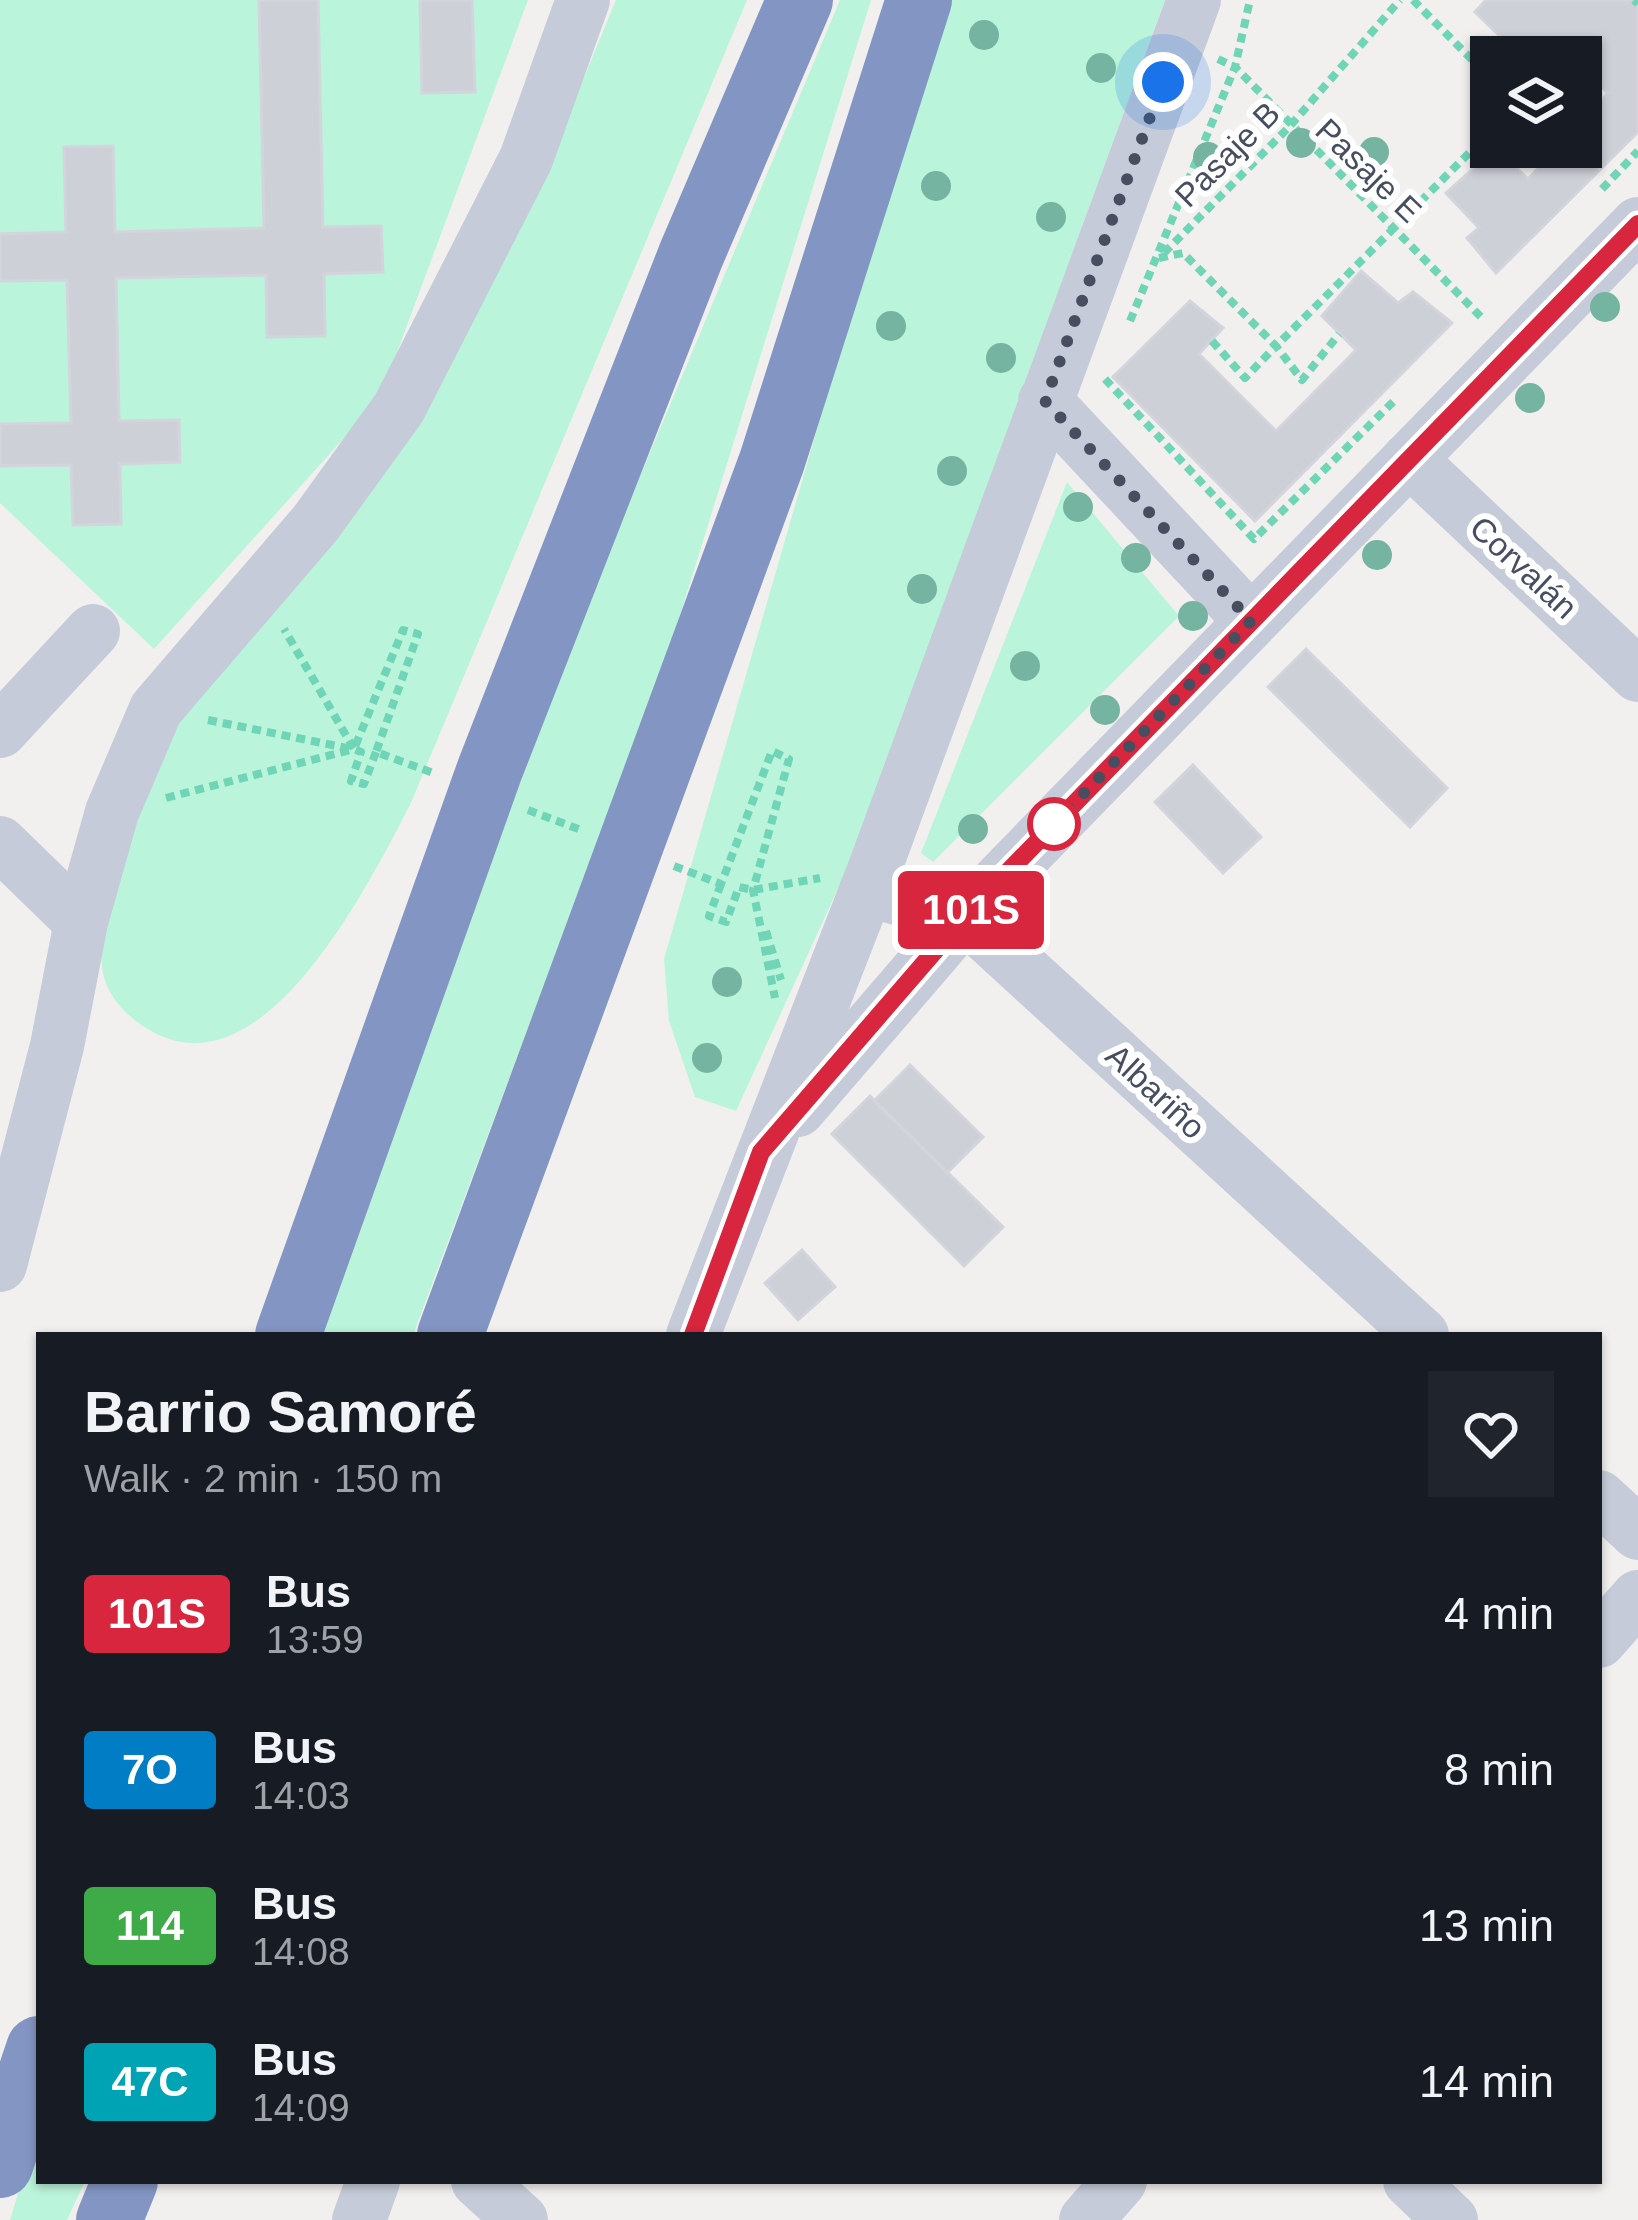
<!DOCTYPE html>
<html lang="en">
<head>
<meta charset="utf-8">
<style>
  :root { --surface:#171b24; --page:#20242c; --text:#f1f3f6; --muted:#9ea1a6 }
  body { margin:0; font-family:Arial,sans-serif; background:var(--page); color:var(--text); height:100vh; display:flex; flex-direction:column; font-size:45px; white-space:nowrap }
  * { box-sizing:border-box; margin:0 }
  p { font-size:39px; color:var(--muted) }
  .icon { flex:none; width:66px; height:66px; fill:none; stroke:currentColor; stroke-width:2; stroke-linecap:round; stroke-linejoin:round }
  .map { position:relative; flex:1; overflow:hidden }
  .details { position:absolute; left:36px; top:1332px; width:1566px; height:852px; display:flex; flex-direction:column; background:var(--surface); border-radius:0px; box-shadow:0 3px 9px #0004 }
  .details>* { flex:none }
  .badge { padding:0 24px; border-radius:9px; font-size:42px; line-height:78px }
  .fabs { position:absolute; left:1470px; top:36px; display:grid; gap:24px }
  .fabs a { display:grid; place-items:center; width:132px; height:132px; border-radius:0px; background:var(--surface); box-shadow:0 3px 9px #0004; font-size:60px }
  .you { position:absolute; width:60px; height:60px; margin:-30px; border:9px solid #fff; border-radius:50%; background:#1a73e8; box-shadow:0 0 0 18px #1a73e833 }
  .map>.badge { position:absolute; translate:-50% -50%; box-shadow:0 0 0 6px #fff }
  .round { display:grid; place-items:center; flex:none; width:126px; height:126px; border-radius:0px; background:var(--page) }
  .summary { display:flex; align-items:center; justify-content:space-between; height:204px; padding:0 48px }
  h1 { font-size:57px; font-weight:700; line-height:90px }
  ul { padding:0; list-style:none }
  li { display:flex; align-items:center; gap:36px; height:156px; padding:0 48px }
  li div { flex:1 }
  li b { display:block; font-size:45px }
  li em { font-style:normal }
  li .badge { min-width:132px; font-weight:700; text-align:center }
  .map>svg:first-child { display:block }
  .green { fill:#baf4db }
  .building { fill:#ced0d8; stroke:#d3d4dc; stroke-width:3 }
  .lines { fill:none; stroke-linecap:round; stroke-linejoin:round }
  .path { stroke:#6fd5b6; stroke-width:8; stroke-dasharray:9 6; stroke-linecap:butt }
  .minor { stroke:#c5cbd8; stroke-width:54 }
  .highway { stroke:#8396c3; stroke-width:66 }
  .tree { fill:#75b4a0 }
  .line-casing { stroke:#fff; stroke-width:27 }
  .line { stroke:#d7263d; stroke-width:18 }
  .walk { stroke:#464e5f; stroke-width:12; stroke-dasharray:0 21.6 }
  .stop-dot { fill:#fff; stroke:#d7263d; stroke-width:6 }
  .labels { text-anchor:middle; stroke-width:12; stroke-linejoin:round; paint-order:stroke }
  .street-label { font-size:33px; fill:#464e5f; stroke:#fff }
</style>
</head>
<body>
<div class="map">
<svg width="1638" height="2220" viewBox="0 0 1638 2220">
  <rect width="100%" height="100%" fill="#f2f0ef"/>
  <path class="green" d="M0,0H259L264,228L0,234Z
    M318,0H420L423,93L474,92L472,0H528L380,398L154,649L0,503V466L71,465L73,525L121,524L116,278L266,275L268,337L324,336V274L382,272L381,226L323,227Z
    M616,0H747L410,805C371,879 267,1092 155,1033C132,1021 108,1000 103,973C89,888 165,749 205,674L585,75Z
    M840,0H871L667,657L413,1335H315L460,934L612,543Z
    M941,0H1165L847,869L736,1111L695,1097L669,1021L664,959Z
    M67,280L71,423L0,424V281Z
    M1067,482L1179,616L933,862L921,853Z
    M39,2124V2181H85L67,2220H10Z"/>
  <path class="building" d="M259,0H318L323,227L381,226L383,272L324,274L325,336L267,337L266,275L116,278L119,421L179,420L180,462L120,464L121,524L73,525L71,465L0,466V424L71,423L67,280L0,281V234L66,232L64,147L113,146L115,232L264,228Z
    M420,0H472L475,92L422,93Z
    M1486,0H1631L1638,7V132L1496,273L1467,238L1479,228L1446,193L1496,148L1528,179L1558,147H1581V122L1608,93L1581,69V57H1568L1546,37L1521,57L1475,12Z
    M1361,271L1398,303L1413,292L1452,323L1255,521L1113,377L1190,301L1223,328L1199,354L1276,431L1356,350L1322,316Z
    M1306,649L1447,788L1410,827L1268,687Z
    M1193,765L1261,837L1223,873L1155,802Z
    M910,1065L983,1137L947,1173L874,1101Z
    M870,1096L1003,1227L964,1266L832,1134Z
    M802,1250L835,1287L798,1320L765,1283Z"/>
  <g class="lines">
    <path class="path" d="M1413,0L1491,79
      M1634,0L1638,4
      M1534,50L1542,57
      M1218,59L1235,67L1484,320
      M1513,164L1530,147
      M1602,189L1638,151
      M1164,253L1289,127L1400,0
      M1159,258L1183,253L1276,346L1491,131
      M1130,321L1235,67L1250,0
      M1212,341L1245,378L1276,346L1302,380L1339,334
      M1105,379L1254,539L1394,401
      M208,720L352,749
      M376,752L364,784L351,781L361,752L354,749L403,630L418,634L376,752L436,774
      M166,798L354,749L284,629
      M528,810L581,830
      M674,866L721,884L772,751L789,759L753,890L775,998
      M721,884L709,916L726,922L739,887L753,890L820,878
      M766,931L781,980"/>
    <path class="minor" d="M1045,401L1251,621
      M1409,459L1638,675
      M0,731L93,631
      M0,843L81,922
      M866,890L965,916L1422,1335
      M798,1110L965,916L1638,224
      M0,1265L57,1046L81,922L112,812L156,709L315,524L399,408L526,159L583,0
      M693,1335L875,868L1194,0
      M1599,1497L1638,1533
      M1599,1641L1638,1597
      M478,2181L521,2220
      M1410,2181L1451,2220
      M359,2220L373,2181
      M1086,2220L1120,2181"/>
    <path class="highway" d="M288,1335L490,769L691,255L800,0
      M450,1335L772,461L919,0
      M0,2165L39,2049
      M109,2220L125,2181"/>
  </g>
  <g class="tree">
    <circle cx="984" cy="35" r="15"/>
    <circle cx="1101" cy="68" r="15"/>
    <circle cx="1301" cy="143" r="15"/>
    <circle cx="1374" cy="152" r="15"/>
    <circle cx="1208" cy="157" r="15"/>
    <circle cx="936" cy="186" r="15"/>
    <circle cx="1051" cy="217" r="15"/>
    <circle cx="1605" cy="307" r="15"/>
    <circle cx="891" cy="326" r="15"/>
    <circle cx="1001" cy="358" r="15"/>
    <circle cx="1530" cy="398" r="15"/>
    <circle cx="952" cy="471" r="15"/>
    <circle cx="1078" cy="507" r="15"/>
    <circle cx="1377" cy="555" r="15"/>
    <circle cx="1136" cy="558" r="15"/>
    <circle cx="922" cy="589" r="15"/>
    <circle cx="1193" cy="616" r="15"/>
    <circle cx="1025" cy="666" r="15"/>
    <circle cx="1105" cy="710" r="15"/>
    <circle cx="973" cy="829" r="15"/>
    <circle cx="727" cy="982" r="15"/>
    <circle cx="707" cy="1058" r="15"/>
  </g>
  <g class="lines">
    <defs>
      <path id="line" d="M693,1335L761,1152L965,916L1638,224"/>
    </defs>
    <use href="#line" class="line-casing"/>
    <use href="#line" class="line"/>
    <path class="walk" d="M1054,824L1251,621L1045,401L1163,82"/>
  </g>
  <circle class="stop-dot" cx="1054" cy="824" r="24"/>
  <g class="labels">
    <g class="street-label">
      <text transform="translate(1227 154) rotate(-45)" y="12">Pasaje B</text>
      <text transform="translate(1369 170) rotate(44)" y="12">Pasaje E</text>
      <text transform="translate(1524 567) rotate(43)" y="12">Corvalán</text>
      <text transform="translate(1156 1091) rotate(43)" y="12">Albariño</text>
    </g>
  </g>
</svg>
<div class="fabs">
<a><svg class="icon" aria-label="layers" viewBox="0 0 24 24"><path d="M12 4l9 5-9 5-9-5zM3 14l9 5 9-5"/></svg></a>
</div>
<div class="you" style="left:1163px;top:82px"></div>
<b class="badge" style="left:971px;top:910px;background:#d7263d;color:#fff">101S</b>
<section class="details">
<div class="summary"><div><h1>Barrio Samoré</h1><p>Walk · 2 min · 150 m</p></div><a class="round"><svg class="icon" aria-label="heart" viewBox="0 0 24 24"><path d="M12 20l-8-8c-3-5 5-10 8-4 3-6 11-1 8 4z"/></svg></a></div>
<ul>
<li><span class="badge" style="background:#d7263d;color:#fff">101S</span><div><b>Bus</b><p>13:59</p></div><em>4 min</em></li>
<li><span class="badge" style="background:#007dc5;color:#fff">7O</span><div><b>Bus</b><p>14:03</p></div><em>8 min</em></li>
<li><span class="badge" style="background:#3fab48;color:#fff">114</span><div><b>Bus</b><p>14:08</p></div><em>13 min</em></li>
<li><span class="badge" style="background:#00a3b4;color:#fff">47C</span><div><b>Bus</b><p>14:09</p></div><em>14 min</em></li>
</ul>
</section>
</div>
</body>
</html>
